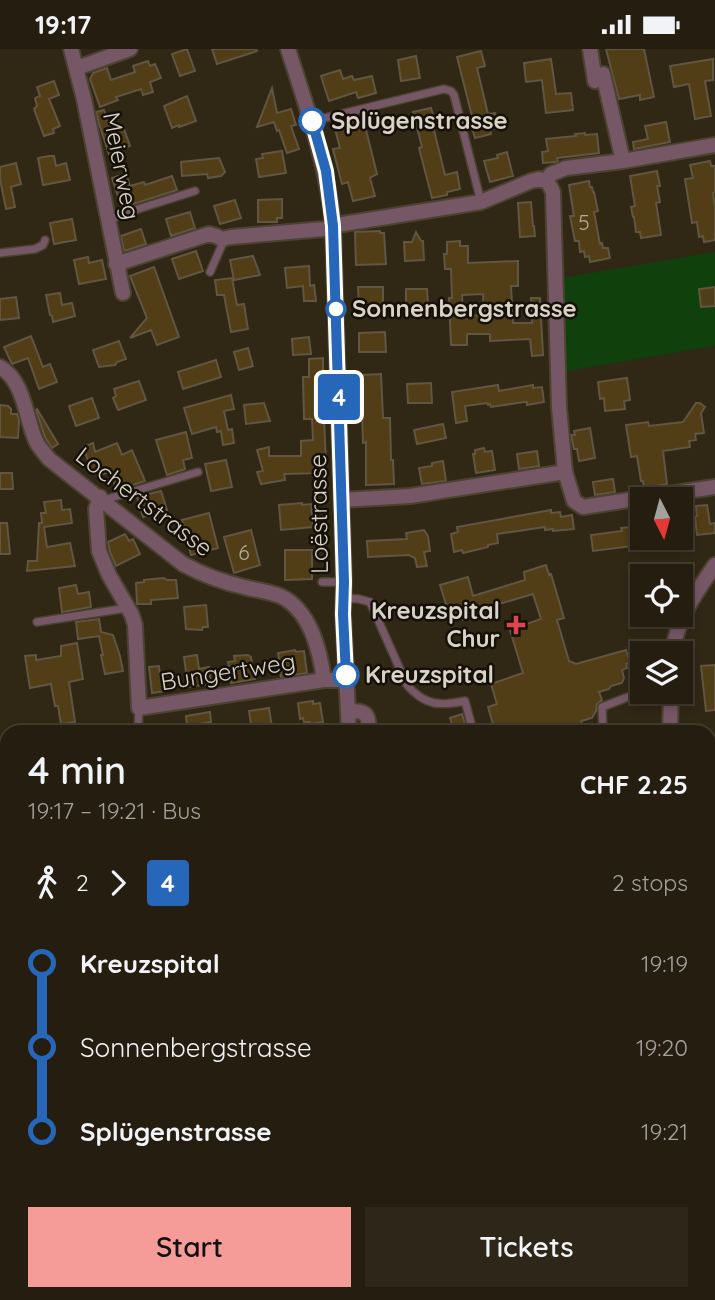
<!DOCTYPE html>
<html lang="en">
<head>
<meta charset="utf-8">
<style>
  :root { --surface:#251d10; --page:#2d2619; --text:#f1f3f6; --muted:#a3a29f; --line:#423b30; --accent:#f59b98 }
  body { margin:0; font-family:Quicksand,sans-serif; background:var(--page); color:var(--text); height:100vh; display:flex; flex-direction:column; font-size:26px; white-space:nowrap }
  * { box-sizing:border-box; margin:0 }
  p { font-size:23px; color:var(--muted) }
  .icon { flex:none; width:38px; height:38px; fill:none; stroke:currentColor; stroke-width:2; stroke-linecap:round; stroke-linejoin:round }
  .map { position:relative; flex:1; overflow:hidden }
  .side { position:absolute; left:0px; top:676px; width:716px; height:576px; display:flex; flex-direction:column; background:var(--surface); border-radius:21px 21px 0 0; box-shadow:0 4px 10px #0003,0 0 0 2px var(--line) }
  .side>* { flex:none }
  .badge { padding:0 14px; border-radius:5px; font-size:24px; line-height:46px }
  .needle { width:46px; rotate:174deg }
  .fabs { position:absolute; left:630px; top:438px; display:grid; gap:14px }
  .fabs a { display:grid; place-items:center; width:63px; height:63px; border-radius:0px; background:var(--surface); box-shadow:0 4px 10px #0003,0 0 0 2px var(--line); font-size:35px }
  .map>.badge { position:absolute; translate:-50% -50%; box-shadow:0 0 0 4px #fff }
  .legs { display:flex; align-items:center; gap:10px; height:77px; padding:0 28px; font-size:23px }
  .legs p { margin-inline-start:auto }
  .head { display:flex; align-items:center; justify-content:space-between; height:119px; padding:0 28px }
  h1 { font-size:38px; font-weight:600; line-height:52px }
  .button { display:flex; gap:14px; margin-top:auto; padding:14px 28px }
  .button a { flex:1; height:80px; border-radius:0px; background:var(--accent); color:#111; font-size:28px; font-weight:600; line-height:80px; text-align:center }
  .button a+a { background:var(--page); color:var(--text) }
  ul { padding:0 28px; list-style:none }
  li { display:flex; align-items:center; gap:24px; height:84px; font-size:26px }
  li i { display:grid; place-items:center; width:10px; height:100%; margin:0 9px; background:currentColor }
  li i::after { content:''; width:18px; height:18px; margin:-9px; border:5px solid; border-radius:50%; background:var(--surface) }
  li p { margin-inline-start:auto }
  li:first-child i { background:linear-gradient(#0000 50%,currentColor 0) }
  li:last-child i { background:linear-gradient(currentColor 50%,#0000 0) }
  .status { display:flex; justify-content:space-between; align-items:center; height:49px; padding:0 35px; background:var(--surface); direction:ltr }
  .status svg { height:19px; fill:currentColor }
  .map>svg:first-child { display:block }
  .green { fill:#10400b }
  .building { fill:#513d16; stroke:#615642; stroke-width:2; fill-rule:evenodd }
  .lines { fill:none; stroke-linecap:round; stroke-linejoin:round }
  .lane-casing { stroke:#4c4231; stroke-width:10 }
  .street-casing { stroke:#4c4231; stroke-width:18 }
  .lane { stroke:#765766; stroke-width:7 }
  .street { stroke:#765766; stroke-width:14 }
  .line-1-casing { stroke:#fff; stroke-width:16 }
  .line-1 { stroke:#2767b9; stroke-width:10 }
  .stop-1-dot { fill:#fff; stroke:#2767b9; stroke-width:3.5 }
  .health-dot { fill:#e0444e; stroke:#151109; stroke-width:2.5 }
  .labels { text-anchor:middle; stroke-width:5; stroke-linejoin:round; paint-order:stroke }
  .number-label { font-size:21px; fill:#b7ad9b }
  .stop-label { font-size:24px; font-weight:bold; fill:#d9d2c7; stroke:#151109; text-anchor:start }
  .street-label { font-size:24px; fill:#d9d2c7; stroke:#151109 }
  .poi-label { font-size:24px; font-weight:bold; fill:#d9d2c7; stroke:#151109; text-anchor:end }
</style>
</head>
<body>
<div class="status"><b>19:17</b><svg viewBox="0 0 49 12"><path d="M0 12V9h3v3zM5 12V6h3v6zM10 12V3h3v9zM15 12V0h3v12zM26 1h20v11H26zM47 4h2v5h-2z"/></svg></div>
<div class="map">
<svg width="715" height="1251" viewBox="0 0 715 1251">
  <rect width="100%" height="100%" fill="#312715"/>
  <path class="green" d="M715,203V297L562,323V229Z"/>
  <path class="building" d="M187,0L195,22L180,27L172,5Z
    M212,0H256L257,2L217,15Z
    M606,0H644L654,48L640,51V46L619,50Z
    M481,2L485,17L477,19L488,65L495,64L499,78L490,81L491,85L475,89L470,72L473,71L457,8Z
    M416,7L420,29L401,32L398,11Z
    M551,10L556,45L571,44L573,61L546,64L542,31L526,33L524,14Z
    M713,10V31L705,32L711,67L695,70L689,35L674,38L670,17Z
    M148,12L150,17L155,15L161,29L150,33L153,43L143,46L141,40L116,48L118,51L100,58L90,30L93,24L107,19L111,31L135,23L133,17Z
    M340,21L343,30L352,27L354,31L372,27L376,44L358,49L356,43L329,52L321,27Z
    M54,32L59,46L49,50L60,77L53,80L54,84L44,87L34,60L37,57L35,49L40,47L37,38Z
    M272,39L277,64L291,60L296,76L291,77L299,100L287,104L279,81L277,82L274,73L257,78Z
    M187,47L196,72L179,78V76L172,79L164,57Z
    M431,59L436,76L433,77L445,126L457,123L460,140L447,143V146L432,149L419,99L422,98L413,63Z
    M104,61L109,76L119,75L124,80L130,97L109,105L100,78L96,63Z
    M363,69L377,125L370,129L375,147L353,152L348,133L342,135L333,100L340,99L334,76Z
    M666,73L670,93L634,100L633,93L648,90L645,77Z
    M585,84V86L597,85L599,104L557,109L558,112L555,113L543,114L542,103L548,102L546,90L576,87L575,85Z
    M282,102L286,124L259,128L256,110L263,109L262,105Z
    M507,103L513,127L490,133L484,112L498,109L497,106Z
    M49,107H54L56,117L66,114L70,131L43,136L38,109Z
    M219,109L225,123L221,127L208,129L207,125L182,127L181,113Z
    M710,112L711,117H715V143L713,144L715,159V191L704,193L703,187L699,188L697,173L692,174L685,130L693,129L690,116Z
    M16,114L21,135L11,138L15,158L6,160L0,130V118Z
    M657,122L660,137H657L660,153L656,154L661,186L641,189L640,183H636L634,168H633L631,158L635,157L630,127Z
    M126,124L130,137L144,133L145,136L172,127L177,141L127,157V155L121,156L112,129Z
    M589,132L590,138H592L593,143H594L598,162L594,163L600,195L602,194L603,199H608L610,209L590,213L589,207L585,208L584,202L580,203L579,192H575L570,167H574L569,136Z
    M282,150V169H277V173H258V151Z
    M235,151L241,169L220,175L214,157Z
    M531,153L533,177H534L535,187L520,188L518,154Z
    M190,163L195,179L171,187L166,170Z
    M72,170L76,191L54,195L50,174Z
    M141,180L146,195L124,202L121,187Z
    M380,182V184H384L386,215L356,216L355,183Z
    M416,183L421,192H423L424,211L405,212L404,193H412Z
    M460,192V197H468V214L518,212V237H511L513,274H532L531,249H540L543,306L532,307L530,290L490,292V285H467V296H451L449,249H452L451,220H445L444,205H447V193ZM483,245L484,266L463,267L462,246Z
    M196,202L203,222L179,230L172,210Z
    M253,207L260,226L234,231L230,211Z
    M88,208L89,214L102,211L106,230L79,235L74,211Z
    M309,217L310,237L314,236L316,252H304L303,237L287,239L285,219Z
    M154,218L179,288L157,296L151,281L130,289L147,269L130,227Z
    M232,229L237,256L244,255L248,280L231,283L224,246H217L215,231Z
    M358,238H383V258H359Z
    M715,238V257L701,258L699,240Z
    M406,240H427L428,258L406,259Z
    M60,244L62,256L72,254L75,267L53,273L52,267L50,266L46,246Z
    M16,248L19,269L0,271V250Z
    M385,283L386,303H359V284Z
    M31,287L43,318L50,315L57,333L39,340L28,309L12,315L4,298Z
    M309,288L311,305L293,306L292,290Z
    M119,292L126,310L117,313L115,316L99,318L93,301Z
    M248,299L253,317L239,321L234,303Z
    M323,309V328H326L327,369H324L326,415H324V424L284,425L285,431L261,435L257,423L263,422L257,401L269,398V407H301V392L313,391L312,370H304L303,328H309V310Z
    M216,311L221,328L183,340L178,323Z
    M381,325L383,369H390L391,411H393L394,435L366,436V393L363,394L361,326Z
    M627,329L630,351L624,352L625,360L605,362L604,349L600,350L598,333Z
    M139,332L146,351L118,361L113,349L116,347L114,340Z
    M431,334L432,354H408L407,335Z
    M498,336L499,342L533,336V339L542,338L544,353L527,356V353H524L491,358L490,355L488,356L487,354L465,357L467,372L456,374L452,343Z
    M231,346L234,360L224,362L228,381L232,380L234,394L223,396L221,382L217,383L216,378L192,385L184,359Z
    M92,349L99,369L76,377L69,357Z
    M264,354L270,372L246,375L244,356Z
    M696,354H700L705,358L701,364L704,384L695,385L696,391L689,392L690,398L663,402L667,435L644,439L643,432H641L637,407L631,408L626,376L648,373L649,377L683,373Z
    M0,356L8,357L11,360V365H17L19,371L18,389L0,388Z
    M37,360L58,395L52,399L45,388L36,361Z
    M443,375L446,389L417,395L414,381Z
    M590,379L595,409L579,412L577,400H574L571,386H575L574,382Z
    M186,383L192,409L183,411L185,420L167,426L156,391Z
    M93,394L95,403L117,394L122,406L132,401L145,432L117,441L109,423L97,427L95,421L92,422L83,398Z
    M484,399L485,403L492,402L495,421L476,424L473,405H475V401Z
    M537,402L539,417L519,420L517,405Z
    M226,411L232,438L211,442L205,415Z
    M443,412L446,432L422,435L419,419L432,417V414Z
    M0,424H12L13,440H0Z
    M613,430L615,443L595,446L593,433Z
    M161,442L167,461L143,468L137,448Z
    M61,451L62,461L70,460L72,474L44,478L47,498L70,494L75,517L27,522L28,512H37L39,474H42L41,464H46L44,453Z
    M302,454V456L311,455L313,478L281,481L279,456Z
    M707,456L710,475L715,474V484L697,486L695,468L697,467L696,457Z
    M551,461V464L560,463L561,468L572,466L574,480L553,482V480L545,481V478L497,485L498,494L488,496V498L463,504L462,501L454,503L451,485L458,483L457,478Z
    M209,464L218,499L191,506L182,471Z
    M0,474H7L10,505H0Z
    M638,477L641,496L593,502L591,486L622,482L621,479Z
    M251,481L260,516L234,524L224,488Z
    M424,481L428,487L430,502L424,503L427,517L417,518L415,509L409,506L368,508L367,492L407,490L406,484Z
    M125,485L129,492L133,490L140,505L116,517L110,503L108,493Z
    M285,501H312V530L285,531Z
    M546,516L549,526L551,525L564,569L557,571L569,612L576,615L626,601L630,614L626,615L627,619L622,621L624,629L622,634L611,637L609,640L599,643L602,651L597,655L596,662L592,669L581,672L584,682H571L570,677L566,675L560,677L559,682H495L488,658L497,655L491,635L523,624L510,581L541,570L533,545L479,561L481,565L463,571L462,568L451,571L440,536L468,528L473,547L525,531L524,523Z
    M164,529L167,531H176L178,549L151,551V555H137L136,534L144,533V531Z
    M76,536L78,545L89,543L91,558L62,563L59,539Z
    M206,556L208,578H203L202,581L186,580L184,558Z
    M99,570L101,583L113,586L120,607L123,622L105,625L101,606H103L99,587L78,590L76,573Z
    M77,594L83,630L69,633L75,673L61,675L58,657H55L51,635L30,639L25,607L36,606V611L61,607V597Z
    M295,601L296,603L304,602L307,624L281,628L278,604Z
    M197,606L199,620L209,618L211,635L188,638L184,608Z
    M248,606L251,608L255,630L231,634L228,613L235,612L234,607Z
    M715,616V661L706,662L701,617Z
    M159,617L160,627L165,626L167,642L152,644L149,618Z
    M313,652V655L320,654L323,673L310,675V673H304L303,669L300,670L298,654Z
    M269,659L272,678L270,679V682H252L249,662Z
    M210,663L211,673L187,677L186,667Z
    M462,665L467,682H454L450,669Z"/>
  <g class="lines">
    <defs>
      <path id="lane" d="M312,72L444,40L451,42L454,46L481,153
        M108,174L119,166L195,142
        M0,204L35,200L43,196L45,191
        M210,223L222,196V190
        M104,451L198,423
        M322,533H344
        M344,549L359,550L370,553L407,636C425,657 440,657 465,652L473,682
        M37,573L127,559
        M138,682L139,659
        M565,682V681
        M603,682L602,658L628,648L651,642
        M712,930L715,931
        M709,939H715
        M0,1145L7,1153
        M475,1244L480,1251"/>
      <path id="street" d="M71,0L84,50L123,244
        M288,0C307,59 327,115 333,177L344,533L343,565L349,682
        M590,0L595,32
        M77,19L130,0
        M603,25L623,112
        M546,132L550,137L553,143L559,358L565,423
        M116,215L209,185L216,187L222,190L231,188L324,180L343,175L481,153L531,132L539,130L546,132L551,125L566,119L623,112L715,96
        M0,318C25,333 25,368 36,392C39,399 45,404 49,410L183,515C203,526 222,533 244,538C258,542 273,542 286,550C312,567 320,603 324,631H347
        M100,448L96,460L99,502L109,526L132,566L135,576L139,659L324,631
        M342,451L410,447L565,423L574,452L583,458L715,438
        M672,604C678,568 695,545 715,516
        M348,662C367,662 368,664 369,682
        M670,682L671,642
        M709,1092L715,1094
        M348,1251V1244
        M495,1251L498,1244
        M658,1251L659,1244"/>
    </defs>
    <use href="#lane" class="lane-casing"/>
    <use href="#street" class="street-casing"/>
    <use href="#lane" class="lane"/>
    <use href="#street" class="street"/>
  </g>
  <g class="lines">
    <defs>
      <path id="line-1" d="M312,72L326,122L333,177L344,533L343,565L346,626"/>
    </defs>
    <use href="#line-1" class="line-1-casing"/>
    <use href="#line-1" class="line-1"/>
  </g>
  <g class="stop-1-dot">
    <circle cx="312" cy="72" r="12"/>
    <circle cx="336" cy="260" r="9"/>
    <circle cx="346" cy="626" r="12"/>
  </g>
  <path class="health-dot" d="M512.5 565.5h7v7h7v7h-7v7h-7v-7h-7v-7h7z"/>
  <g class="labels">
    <g class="number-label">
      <text x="584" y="181">5</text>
      <text x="244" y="511">6</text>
    </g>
    <g class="stop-label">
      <text x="331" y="80">Splügenstrasse</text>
      <text x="352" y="268">Sonnenbergstrasse</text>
      <text x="365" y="634">Kreuzspital</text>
    </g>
    <g class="street-label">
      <text transform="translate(121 117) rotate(79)" y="8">Meierweg</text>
      <text transform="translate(144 453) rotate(37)" y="8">Lochertstrasse</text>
      <text transform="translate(319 465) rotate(-91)" y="8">Loëstrasse</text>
      <text transform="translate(228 623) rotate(-9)" y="8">Bungertweg</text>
    </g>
    <g class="poi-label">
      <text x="500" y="570">Kreuzspital<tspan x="500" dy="28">Chur</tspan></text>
    </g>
  </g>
</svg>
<div class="fabs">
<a><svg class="needle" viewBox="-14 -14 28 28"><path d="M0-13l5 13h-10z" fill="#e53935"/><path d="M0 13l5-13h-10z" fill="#a3a29f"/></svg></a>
<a><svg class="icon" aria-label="locate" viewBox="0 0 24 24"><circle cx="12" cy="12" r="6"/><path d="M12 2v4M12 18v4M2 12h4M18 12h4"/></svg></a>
<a><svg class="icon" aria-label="layers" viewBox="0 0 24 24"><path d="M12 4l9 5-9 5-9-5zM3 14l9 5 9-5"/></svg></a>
</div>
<b class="badge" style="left:339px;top:348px;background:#2767b9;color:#fff">4</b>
<section class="side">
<div class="head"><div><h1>4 min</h1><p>19:17 – 19:21 · Bus</p></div><b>CHF 2.25</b></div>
<div class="legs"><svg class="icon" aria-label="walk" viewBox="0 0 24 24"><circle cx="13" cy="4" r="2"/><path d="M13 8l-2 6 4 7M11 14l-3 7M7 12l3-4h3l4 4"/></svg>2<svg class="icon" aria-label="forward" viewBox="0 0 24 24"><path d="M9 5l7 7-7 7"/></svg><b class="badge" style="background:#2767b9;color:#fff">4</b><p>2 stops</p></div>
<ul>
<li><i style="color:#2767b9"></i><b>Kreuzspital</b><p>19:19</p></li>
<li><i style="color:#2767b9"></i><span>Sonnenbergstrasse</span><p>19:20</p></li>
<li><i style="color:#2767b9"></i><b>Splügenstrasse</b><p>19:21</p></li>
</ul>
<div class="button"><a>Start</a><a>Tickets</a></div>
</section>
</div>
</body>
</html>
